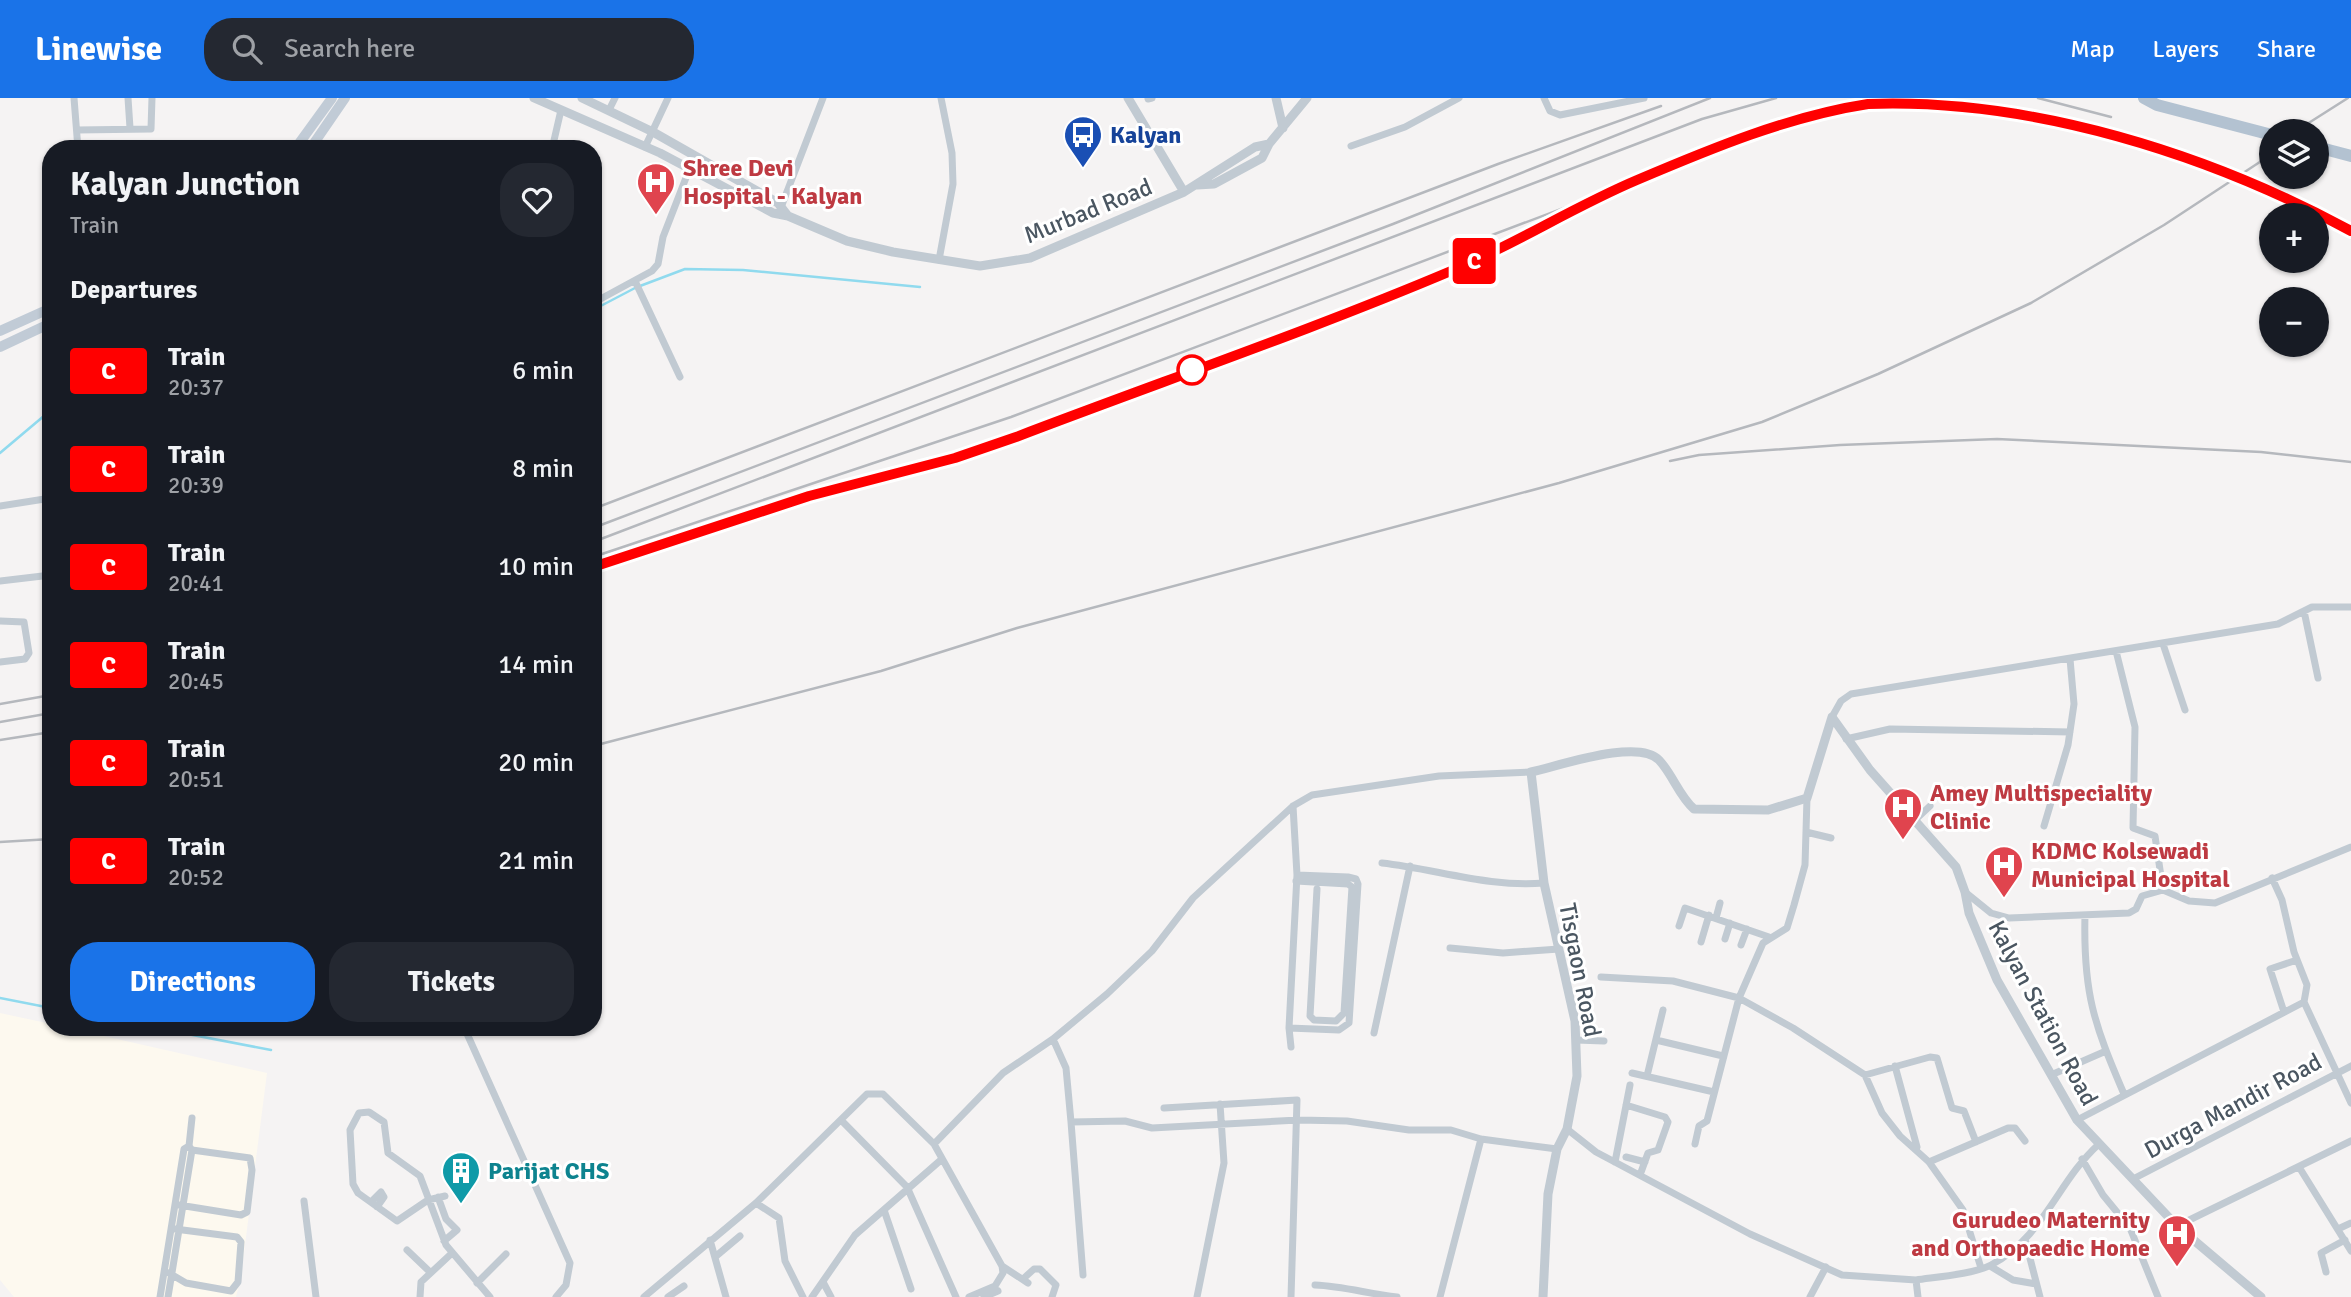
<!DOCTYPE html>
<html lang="en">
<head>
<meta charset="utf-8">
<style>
  :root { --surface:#171b24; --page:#242831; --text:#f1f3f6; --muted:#9ea1a6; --accent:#1a73e8 }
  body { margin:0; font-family:Signika,sans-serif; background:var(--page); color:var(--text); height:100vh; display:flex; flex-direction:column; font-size:26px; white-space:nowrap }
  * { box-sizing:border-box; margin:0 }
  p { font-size:23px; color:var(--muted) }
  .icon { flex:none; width:38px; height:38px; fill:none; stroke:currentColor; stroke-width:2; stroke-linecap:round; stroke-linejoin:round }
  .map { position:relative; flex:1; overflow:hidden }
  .side { position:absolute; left:42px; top:42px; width:560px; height:896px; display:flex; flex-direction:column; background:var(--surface); border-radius:28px; box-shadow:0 2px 5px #0004 }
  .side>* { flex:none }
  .badge { padding:0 14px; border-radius:5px; font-size:24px; line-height:46px }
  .tools { position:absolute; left:2259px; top:21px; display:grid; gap:14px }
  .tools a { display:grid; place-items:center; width:70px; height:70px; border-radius:50%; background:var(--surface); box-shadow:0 2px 5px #0004; font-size:35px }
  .map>.badge { position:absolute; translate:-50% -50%; box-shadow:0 0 0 4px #fff }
  h2 { padding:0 28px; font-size:26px; line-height:63px }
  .round { display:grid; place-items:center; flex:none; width:74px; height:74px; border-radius:28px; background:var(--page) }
  .summary { display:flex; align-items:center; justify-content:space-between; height:119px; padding:0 28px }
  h1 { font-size:33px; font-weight:700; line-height:52px }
  .button { display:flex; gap:14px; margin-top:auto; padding:14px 28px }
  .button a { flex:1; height:80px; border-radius:28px; background:var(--accent); color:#fff; font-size:28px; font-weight:700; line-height:80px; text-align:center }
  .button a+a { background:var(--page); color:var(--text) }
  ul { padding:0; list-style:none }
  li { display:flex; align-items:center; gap:21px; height:98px; padding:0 28px }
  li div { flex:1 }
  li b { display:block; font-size:26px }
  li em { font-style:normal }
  li .badge { min-width:77px; font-weight:700; text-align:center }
  header { display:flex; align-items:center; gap:42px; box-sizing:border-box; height:98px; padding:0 35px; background:var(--accent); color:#fff }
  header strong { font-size:33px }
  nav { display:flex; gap:38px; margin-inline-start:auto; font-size:24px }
  .search { width:490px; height:63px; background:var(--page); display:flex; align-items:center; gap:18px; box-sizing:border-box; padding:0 24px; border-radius:28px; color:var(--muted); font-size:26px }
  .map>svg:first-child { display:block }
  .commercial { fill:#fdf9ef }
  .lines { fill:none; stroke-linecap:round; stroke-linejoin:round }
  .stream { stroke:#90daee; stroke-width:2.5 }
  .minor { stroke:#c1cad2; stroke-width:7 }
  .tertiary { stroke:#c1cad2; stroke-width:9 }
  .secondary { stroke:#c1cbd6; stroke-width:10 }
  .primary { stroke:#b3c2d1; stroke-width:12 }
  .rail { stroke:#b5b8bd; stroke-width:2.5 }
  .line-casing { stroke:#fff; stroke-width:16 }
  .line { stroke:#f00; stroke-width:10 }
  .stop-dot { fill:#fff; stroke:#f00; stroke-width:3.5 }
  .labels { text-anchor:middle; stroke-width:6; stroke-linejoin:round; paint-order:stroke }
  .transit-label { font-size:24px; font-weight:bold; fill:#164399; stroke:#fff; text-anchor:start }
  .health-label { font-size:24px; font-weight:bold; fill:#be3a42; stroke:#fff; text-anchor:start }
  .street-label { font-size:24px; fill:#4a5661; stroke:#fff }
  .culture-label { font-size:24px; font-weight:bold; fill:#0d838f; stroke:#fff; text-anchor:start }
</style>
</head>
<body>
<header>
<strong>Linewise</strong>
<div class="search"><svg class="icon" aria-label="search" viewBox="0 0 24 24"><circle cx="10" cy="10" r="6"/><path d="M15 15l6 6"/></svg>Search here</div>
<nav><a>Map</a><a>Layers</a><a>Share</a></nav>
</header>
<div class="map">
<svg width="2351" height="1199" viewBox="0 0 2351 1199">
  <rect width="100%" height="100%" fill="#f5f3f3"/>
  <path class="commercial" d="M0,915L51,926V929H64L267,975L241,1178L236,1199H14L0,1182Z"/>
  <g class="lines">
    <path class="stream" d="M640,188L685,171L743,172L920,189
      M593,212L635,190
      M0,355L51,312
      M0,900L51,910
      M151,929L271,952"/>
    <path class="minor" d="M74,0L78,51
      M128,0L130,30
      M1544,0L1550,13L1560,17L1644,0
      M1148,1L1152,0
      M609,12L615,0
      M77,32L151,31L152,0
      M1351,48L1405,29L1459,0
      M645,49L668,0
      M552,51L561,12
      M780,112L823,0
      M939,162L953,86L952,55L941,0
      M635,183L680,279
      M593,205L652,173L658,166L663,139L689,72
      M0,408L51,400
      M0,483L51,477
      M2304,513L2318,580
      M0,523L24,524L29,555L25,561L0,564
      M2163,546L2185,612
      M2116,553L2135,629L2133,730L2155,738L2163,792L2189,803L2215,805L2351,749
      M1832,619L1841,603L1851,596L2278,526L2312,509H2351
      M1846,641L1890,631L2070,634
      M1914,723L1930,708
      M2044,728L2068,647L2074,606L2070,561
      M1806,734L1831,740
      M1382,765C1436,771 1490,790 1544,785
      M2272,780L2282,802L2294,854L2307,887L2304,904L2351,1005
      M1296,783L1348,786L1352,789L1344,915L1336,923L1314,922L1310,918L1317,791
      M1965,794L1991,815L2009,820L2129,815L2136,811L2142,798L2163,792
      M2085,817C2083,895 2094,926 2124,996
      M1716,820L1720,805
      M1679,828L1685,810L1769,839
      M1725,841L1730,825
      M1701,844L1709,817
      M1741,847L1747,831
      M1450,850L1503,855L1559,851
      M1601,879L1673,883L1739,900L1793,930L1865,977L1882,1015L1900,1038L1929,1064L1963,1112L1981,1170
      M2284,914L2270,871L2297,862
      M464,929L570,1165L566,1187L556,1199
      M1289,930L1339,932L1349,925L1358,786L1356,781L1348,779L1297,777
      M1374,935L1410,768
      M1053,941L1066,970L1071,1024L1125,1023L1152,1030L1298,1022L1347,1023L1409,1032H1451L1481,1041L1557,1051
      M1576,942L1604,943
      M1656,942L1723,958
      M1291,949L1289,930L1297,777L1293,708
      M1895,968L1917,1049
      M1632,975L1714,994
      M1865,977L1930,959L1937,960L1952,1010L1964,1013L1976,1044
      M2051,977L2106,953
      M1647,978L1663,912
      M1626,1007L1665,1019L1668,1024L1658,1052L1648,1055L1640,1077
      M1164,1010L1297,1002L1291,1199
      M841,1022L907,1089L956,1199
      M2077,1022L2304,904
      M1071,1024L1083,1177
      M1567,1031L1596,1054L1750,1136L1842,1177L1916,1182
      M934,1046L1003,975L1053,941L1107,896L1152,853L1193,800L1293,708L1312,697L1439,678L1531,674
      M1695,1046L1699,1028L1707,1023L1739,900L1763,845L1787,830L1794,807L1805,767L1807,700
      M189,1048L192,1020
      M1626,1059L1645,1064
      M2082,1061L2103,1097L2130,1130L2158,1199
      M1615,1064L1630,987
      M1929,1064L2008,1030H2015L2025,1043
      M2299,1069L2351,1153
      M2133,1081L2351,968
      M445,1098L428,1102L397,1123L358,1095L353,1086L350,1032L359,1015L369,1014L384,1024L388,1055L420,1078L446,1147L490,1199
      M438,1099L446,1121L457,1132L444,1143
      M304,1103L316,1199
      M371,1104L381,1094L384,1099L377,1109
      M756,1105L779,1120L785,1163L803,1199
      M179,1107L241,1117L247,1114L252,1072L250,1060L192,1052
      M884,1112L911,1191
      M2177,1128L2351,1043
      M2338,1131L2351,1125
      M2025,1141L2040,1199
      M710,1142L726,1199
      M407,1152L430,1174
      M715,1159L740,1138
      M1002,1168L1028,1185
      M1990,1168L2013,1182L2036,1186
      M2326,1174L2321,1155L2345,1142
      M169,1175L186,1185L231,1193L238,1184L241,1144L237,1139L175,1131
      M1023,1181L1034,1171H1040L1056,1187L1052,1199
      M823,1184L831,1199
      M477,1185L506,1156
      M1315,1187C1343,1188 1369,1196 1397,1199
      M160,1199L184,1051L189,1048L192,1052L168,1199
      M420,1199L421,1184L451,1156
      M644,1199L756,1105L867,996H883L934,1046L1002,1168L1003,1175L995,1188L969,1199
      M668,1199L684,1188
      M812,1199L855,1137L942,1061
      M984,1199L998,1193
      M1197,1199L1224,1065L1220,1006
      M1440,1199L1481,1041
      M1810,1199L1826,1169
      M1918,1199L1916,1182C1936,1179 1974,1176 1991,1167C2045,1138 2057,1084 2099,1046"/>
    <path class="tertiary" d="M534,0L660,55L773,115L788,118L847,143L893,154L980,168L1030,160L1184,94L1255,49L1269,46
      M582,0L653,34L778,105L788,118
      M1128,0L1184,94
      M1276,0L1283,30
      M1197,87L1214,86L1262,60L1269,46L1307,0
      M1832,619L1870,672L1956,769L1965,794L1969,815L1997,882L2077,1022L2177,1128L2261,1199
      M1543,1199L1548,1096L1557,1051L1567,1031L1577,978L1575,923L1544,785L1531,674C1559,668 1638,640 1659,662C1673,677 1679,698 1694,711L1768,712L1807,700L1832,619"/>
    <path class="secondary" d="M295,51L332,0
      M310,51L345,0
      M0,233L51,210
      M0,249L51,225"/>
    <path class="primary" d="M2144,0L2157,7L2272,37
      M2317,49L2351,58"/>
    <path class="rail" d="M2038,0L2111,19
      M2296,33L2348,0
      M1670,363L1699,357L1840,347L1997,341L2261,354L2351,364
      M794,402L955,360L1016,339L1450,174L1565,118
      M593,411L1498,66L1661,8
      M593,430L1393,126L1710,0
      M593,444L1702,21L1776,0
      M593,459L1011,319L1746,41C1797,23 1847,7 1901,3C2053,0 2220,62 2351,133
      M0,606L51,597
      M0,624L51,615
      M0,642L51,634
      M593,648L881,573L1017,530L1559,385L1762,324L1878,276L2031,205L2164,127L2272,56
      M0,744L51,741"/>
  </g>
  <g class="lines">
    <defs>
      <path id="line" d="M593,469L809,398L955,360L1016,339C1160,284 1309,233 1451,173C1514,147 1573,109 1637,82C1710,51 1789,18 1868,6C2032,0 2209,56 2351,133"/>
    </defs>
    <use href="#line" class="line-casing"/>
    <use href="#line" class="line"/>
  </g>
  <defs>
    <symbol id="bus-pin" viewBox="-11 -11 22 30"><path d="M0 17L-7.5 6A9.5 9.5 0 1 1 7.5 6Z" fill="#1a4fb4" stroke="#fff"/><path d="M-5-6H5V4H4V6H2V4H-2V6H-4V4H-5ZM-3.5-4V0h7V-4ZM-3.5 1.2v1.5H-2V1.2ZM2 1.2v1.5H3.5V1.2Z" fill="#fff"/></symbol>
    <symbol id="hospital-pin" viewBox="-11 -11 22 30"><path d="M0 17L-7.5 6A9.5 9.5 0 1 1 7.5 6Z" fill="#e0444e" stroke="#fff"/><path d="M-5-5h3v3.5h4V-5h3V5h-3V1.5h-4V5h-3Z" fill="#fff"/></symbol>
    <symbol id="building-pin" viewBox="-11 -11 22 30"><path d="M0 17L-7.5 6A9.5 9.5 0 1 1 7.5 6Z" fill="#0f9aa8" stroke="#fff"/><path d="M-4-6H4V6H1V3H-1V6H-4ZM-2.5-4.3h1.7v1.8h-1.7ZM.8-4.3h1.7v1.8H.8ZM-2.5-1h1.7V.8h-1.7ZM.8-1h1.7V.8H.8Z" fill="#fff"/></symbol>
  </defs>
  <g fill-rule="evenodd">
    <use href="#bus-pin" x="1061" y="15" width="44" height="60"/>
    <use href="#hospital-pin" x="634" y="62" width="44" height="60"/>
    <use href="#hospital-pin" x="1881" y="687" width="44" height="60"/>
    <use href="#hospital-pin" x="1982" y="745" width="44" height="60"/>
    <use href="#building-pin" x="439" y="1051" width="44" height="60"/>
    <use href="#hospital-pin" x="2155" y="1114" width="44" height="60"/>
  </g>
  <circle class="stop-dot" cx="1192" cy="272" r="14"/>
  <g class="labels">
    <g class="transit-label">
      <text x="1110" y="45">Kalyan</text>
    </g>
    <g class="health-label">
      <text x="683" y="78">Shree Devi<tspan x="683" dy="28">Hospital - Kalyan</tspan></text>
      <text x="1930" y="703">Amey Multispeciality<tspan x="1930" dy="28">Clinic</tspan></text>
      <text x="2031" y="761">KDMC Kolsewadi<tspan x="2031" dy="28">Municipal Hospital</tspan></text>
      <text x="2150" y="1130" text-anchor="end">Gurudeo Maternity<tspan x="2150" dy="28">and Orthopaedic Home</tspan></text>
    </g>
    <g class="street-label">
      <text transform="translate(1088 113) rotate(-22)" y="8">Murbad Road</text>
      <text transform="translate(1580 872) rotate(79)" y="8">Tisgaon Road</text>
      <text transform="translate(2043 915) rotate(62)" y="8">Kalyan Station Road</text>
      <text transform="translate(2233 1008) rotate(-28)" y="8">Durga Mandir Road</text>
    </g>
    <g class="culture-label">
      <text x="488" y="1081">Parijat CHS</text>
    </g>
  </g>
</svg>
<div class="tools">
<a><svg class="icon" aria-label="layers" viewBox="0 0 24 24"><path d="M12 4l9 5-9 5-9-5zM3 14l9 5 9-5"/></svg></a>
<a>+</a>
<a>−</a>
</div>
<b class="badge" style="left:1474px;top:163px;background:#f00;color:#fff">C</b>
<section class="side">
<div class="summary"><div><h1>Kalyan Junction</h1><p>Train</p></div><a class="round"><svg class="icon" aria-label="heart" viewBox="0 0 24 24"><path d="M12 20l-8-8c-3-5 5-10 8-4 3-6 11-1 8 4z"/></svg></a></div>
<h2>Departures</h2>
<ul>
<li><span class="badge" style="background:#f00;color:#fff">C</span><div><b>Train</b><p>20:37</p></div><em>6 min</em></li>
<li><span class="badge" style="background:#f00;color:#fff">C</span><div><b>Train</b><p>20:39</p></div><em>8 min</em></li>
<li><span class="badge" style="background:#f00;color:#fff">C</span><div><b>Train</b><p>20:41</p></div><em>10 min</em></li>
<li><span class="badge" style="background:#f00;color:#fff">C</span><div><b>Train</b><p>20:45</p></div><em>14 min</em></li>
<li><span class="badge" style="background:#f00;color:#fff">C</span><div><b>Train</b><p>20:51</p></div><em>20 min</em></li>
<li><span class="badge" style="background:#f00;color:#fff">C</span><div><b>Train</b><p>20:52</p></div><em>21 min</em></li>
</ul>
<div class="button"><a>Directions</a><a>Tickets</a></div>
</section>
</div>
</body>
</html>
